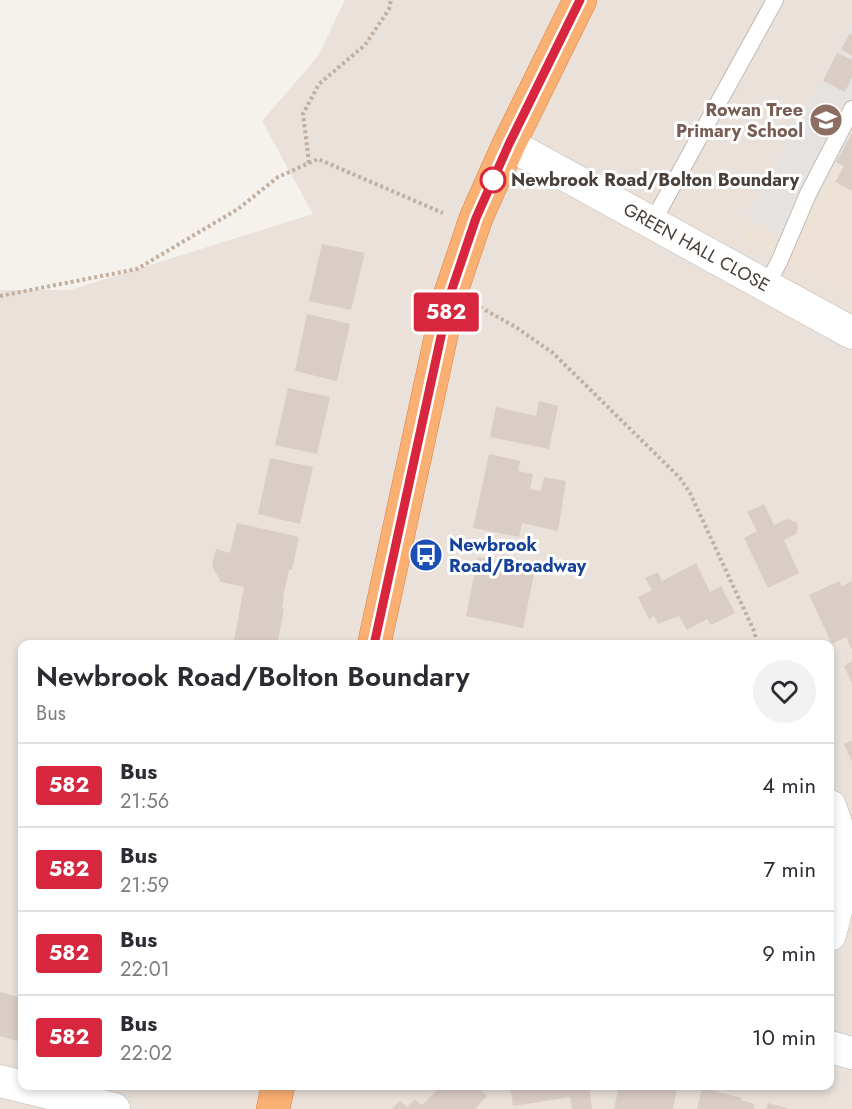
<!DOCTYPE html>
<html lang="en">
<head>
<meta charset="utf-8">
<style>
  :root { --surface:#fff; --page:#f2f2f3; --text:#2b2b33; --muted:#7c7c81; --line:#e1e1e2 }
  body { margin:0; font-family:Jost,sans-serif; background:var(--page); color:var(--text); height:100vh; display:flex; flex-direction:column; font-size:22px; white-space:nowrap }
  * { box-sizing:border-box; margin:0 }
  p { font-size:20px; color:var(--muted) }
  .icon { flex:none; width:33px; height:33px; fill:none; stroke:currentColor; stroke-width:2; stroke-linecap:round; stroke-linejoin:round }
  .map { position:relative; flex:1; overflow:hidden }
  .side { position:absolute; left:18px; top:640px; width:816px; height:450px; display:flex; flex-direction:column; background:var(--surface); border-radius:12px; box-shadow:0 3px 9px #0003 }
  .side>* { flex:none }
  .badge { padding:0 12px; border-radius:4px; font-size:21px; line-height:39px }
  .map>.badge { position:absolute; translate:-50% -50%; box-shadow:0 0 0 3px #fff }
  .round { display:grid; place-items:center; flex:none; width:63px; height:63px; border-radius:32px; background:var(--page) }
  .overview { display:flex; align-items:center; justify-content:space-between; height:102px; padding:0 18px }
  h1 { font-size:28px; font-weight:600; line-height:45px }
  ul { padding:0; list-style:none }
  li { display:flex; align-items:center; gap:18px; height:84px; padding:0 18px; border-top:2px solid var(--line) }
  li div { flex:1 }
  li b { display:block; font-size:22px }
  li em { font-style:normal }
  li .badge { min-width:66px; font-weight:700; text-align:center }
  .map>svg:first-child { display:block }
  .residential { fill:#e9e1da; fill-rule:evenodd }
  .education { fill:#eee2d7 }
  .parking { fill:#e5e2e0 }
  .building { fill:#dacdc5 }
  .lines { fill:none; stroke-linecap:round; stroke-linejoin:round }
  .lane-casing { stroke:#c4b9b1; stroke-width:18 }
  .street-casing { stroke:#c4b9b1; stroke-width:33 }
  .highway-casing { stroke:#da8041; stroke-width:34 }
  .path { stroke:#c2afa0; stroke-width:4; stroke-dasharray:3 3; stroke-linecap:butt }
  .lane { stroke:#fff; stroke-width:16 }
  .street { stroke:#fff; stroke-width:32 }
  .highway { stroke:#faaf73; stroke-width:33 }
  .line-casing { stroke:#fff; stroke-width:14 }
  .line { stroke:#d7263d; stroke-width:9 }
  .stop-dot { fill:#fff; stroke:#d7263d; stroke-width:3 }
  .labels { text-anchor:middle; stroke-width:6; stroke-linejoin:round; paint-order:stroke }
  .education-label { font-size:18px; font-weight:bold; fill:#785e54; stroke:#fff; text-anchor:end }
  .stop-label { font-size:18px; font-weight:bold; fill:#4a4039; stroke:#fff; text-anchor:start }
  .street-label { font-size:18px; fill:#4a4039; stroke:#fff }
  .transit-label { font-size:18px; font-weight:bold; fill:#164399; stroke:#fff; text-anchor:start }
</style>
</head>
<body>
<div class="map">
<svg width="852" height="1109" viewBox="0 0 852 1109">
  <rect width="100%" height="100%" fill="#f5f1ec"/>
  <path class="residential" d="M345,0H852V1109H0V290H70L313,214L262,121L318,56ZM22,645H830V1086H22Z"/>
  <path class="education" d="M852,22V300L737,233Z"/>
  <path class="parking" d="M852,22V133L795,242L746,217Z"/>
  <path class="building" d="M850,33L852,35V56L841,49Z
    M837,53L852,60V77L845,92L823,81Z
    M852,133V191L835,182L844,166L836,162Z
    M322,244L365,253L351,310L309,301Z
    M307,314L350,324L337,381L295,371Z
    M288,388L330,397L317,454L275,445Z
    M539,401L558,406L549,449L490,437L496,407L536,416Z
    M489,454L520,461L518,471L533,474L530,489L541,491L544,477L566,481L558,531L522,523L519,537L473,528Z
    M270,458L313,467L300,524L258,514Z
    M764,504L774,525L787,519L796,522L798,527L796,534L784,540L799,573L768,588L744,538L757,531L747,512Z
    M237,523L299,537L292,570H289L283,597L284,596L282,608L284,609L277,645H233L244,587L221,582L212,566L216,549L230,553Z
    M478,557L535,569L523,628L466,616Z
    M696,563L710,592L721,586L735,613L711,625L707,619L687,630L679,616L658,624L654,616L649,619L638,597L652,590L645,578L658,572L662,581Z
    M839,581L842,586L852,581V650L846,637L832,644L809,595Z
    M852,661V683L844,666Z
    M852,741V761L844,744Z
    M0,992L22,998V1034L21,1042L0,1036Z
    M433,1086H477L487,1096L475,1109H392L400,1101L407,1107L415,1099L422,1105L437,1090Z
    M510,1086H589L592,1109H572L570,1097L513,1106Z
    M619,1086L677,1087L673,1109H614Z
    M702,1088L742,1098L741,1100L755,1104L754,1109H697Z
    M768,1103L787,1108V1109H766Z"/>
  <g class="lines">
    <defs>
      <path id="lane" d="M652,223L775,0
        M766,286L779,262L808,194L852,109"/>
      <g id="street">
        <path id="s1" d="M509,144L852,333"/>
        <path d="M830,806C850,856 843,885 830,935"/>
        <path d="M830,1047L852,1053"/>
        <path d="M0,1081L114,1109"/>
      </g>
      <path id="highway" d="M374,645L450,295L476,218L509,144L580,0
        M273,1109L278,1086"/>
    </defs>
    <use href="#lane" class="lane-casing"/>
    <use href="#street" class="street-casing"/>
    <use href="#highway" class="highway-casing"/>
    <path class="path" d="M309,163L303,114L319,84L365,45L389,9L391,0
      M0,296L137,269L238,209L278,177L318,159L443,213
      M480,307L517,328L553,353L680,478L690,493L755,633L756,645"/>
    <use href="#lane" class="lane"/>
    <use href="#street" class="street"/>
    <use href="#highway" class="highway"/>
  </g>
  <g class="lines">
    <defs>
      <path id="line" d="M374,645L450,295L476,218L509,144L580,0"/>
    </defs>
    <use href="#line" class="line-casing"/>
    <use href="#line" class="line"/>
  </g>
  <defs>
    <symbol id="school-disc" viewBox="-11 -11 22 22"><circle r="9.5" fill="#8d6e63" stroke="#fff"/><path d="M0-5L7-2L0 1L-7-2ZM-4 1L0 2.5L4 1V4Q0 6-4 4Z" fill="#fff"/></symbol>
    <symbol id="bus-disc" viewBox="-11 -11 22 22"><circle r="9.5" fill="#1a4fb4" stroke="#fff"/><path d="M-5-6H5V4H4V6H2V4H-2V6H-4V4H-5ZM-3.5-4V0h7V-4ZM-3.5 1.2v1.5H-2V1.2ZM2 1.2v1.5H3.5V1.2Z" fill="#fff"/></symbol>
  </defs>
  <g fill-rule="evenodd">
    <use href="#school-disc" x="807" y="101" width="38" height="38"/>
    <use href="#bus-disc" x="407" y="536" width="38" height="38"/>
  </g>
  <circle class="stop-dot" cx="493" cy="180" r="12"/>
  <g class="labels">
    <g class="education-label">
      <text x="803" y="116">Rowan Tree<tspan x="803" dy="21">Primary School</tspan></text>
    </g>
    <g class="stop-label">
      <text x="511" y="186">Newbrook Road/Bolton Boundary</text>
    </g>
    <g class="street-label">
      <text dy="6" stroke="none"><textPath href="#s1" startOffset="214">GREEN HALL CLOSE</textPath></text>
    </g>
    <g class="transit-label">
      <text x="449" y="551">Newbrook<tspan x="449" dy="21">Road/Broadway</tspan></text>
    </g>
  </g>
</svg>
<b class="badge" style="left:446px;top:312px;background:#d7263d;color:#fff">582</b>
<section class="side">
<div class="overview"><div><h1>Newbrook Road/Bolton Boundary</h1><p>Bus</p></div><a class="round"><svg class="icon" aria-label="heart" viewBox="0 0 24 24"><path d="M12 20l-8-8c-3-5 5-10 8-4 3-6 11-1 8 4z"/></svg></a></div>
<ul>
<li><span class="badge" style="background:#d7263d;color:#fff">582</span><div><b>Bus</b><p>21:56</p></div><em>4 min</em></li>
<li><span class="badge" style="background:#d7263d;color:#fff">582</span><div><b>Bus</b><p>21:59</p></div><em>7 min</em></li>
<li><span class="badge" style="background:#d7263d;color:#fff">582</span><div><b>Bus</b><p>22:01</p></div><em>9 min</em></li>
<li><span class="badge" style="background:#d7263d;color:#fff">582</span><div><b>Bus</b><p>22:02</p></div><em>10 min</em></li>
</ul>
</section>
</div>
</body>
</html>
